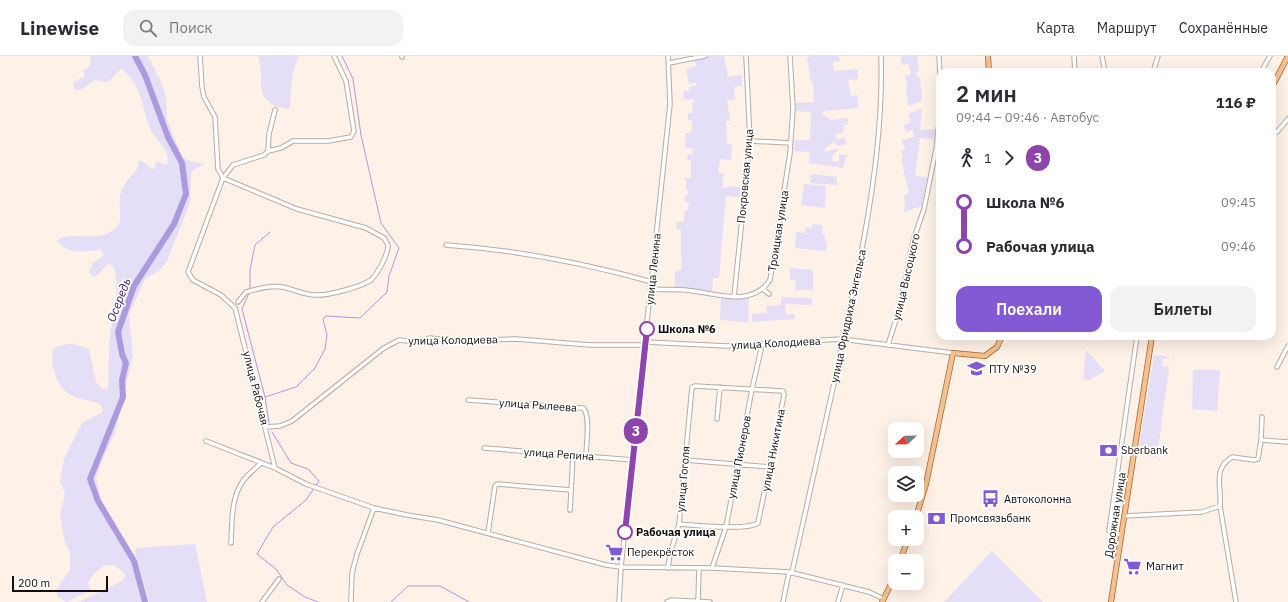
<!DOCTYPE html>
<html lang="ru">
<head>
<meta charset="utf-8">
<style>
  :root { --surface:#fff; --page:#f2f2f3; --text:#2b2b33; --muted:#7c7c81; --line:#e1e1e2; --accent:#835ad3 }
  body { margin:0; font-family:"IBM Plex Sans",sans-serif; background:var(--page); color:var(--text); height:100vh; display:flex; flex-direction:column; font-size:15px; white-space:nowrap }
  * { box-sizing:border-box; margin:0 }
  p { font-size:13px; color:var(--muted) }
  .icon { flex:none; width:22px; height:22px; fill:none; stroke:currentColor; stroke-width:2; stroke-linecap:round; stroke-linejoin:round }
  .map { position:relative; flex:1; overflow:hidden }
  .side { position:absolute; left:936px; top:12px; width:340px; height:272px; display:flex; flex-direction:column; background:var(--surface); border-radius:12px; box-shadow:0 4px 16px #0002 }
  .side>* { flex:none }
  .badge { padding:0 8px; border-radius:13px; font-size:14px; line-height:26px }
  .needle { width:26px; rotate:248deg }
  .fabs { position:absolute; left:888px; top:366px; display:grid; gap:8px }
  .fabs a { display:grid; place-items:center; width:36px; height:36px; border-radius:8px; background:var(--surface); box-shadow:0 4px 16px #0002; font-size:20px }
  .scale { position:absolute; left:12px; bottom:10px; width:96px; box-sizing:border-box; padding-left:4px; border:2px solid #110d0a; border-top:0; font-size:11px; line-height:14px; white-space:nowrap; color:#110d0a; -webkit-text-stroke:3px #fff; paint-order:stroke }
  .map>.badge { position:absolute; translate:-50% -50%; box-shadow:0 0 0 2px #fff }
  .legs { display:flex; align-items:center; gap:6px; height:44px; padding:0 20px; font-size:13px }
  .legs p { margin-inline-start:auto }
  .headline { display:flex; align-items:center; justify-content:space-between; height:68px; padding:0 20px }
  h1 { font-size:22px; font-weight:600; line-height:30px }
  .cta { display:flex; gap:8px; margin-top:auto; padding:8px 20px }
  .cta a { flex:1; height:46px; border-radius:12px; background:var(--accent); color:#fff; font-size:16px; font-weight:600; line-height:46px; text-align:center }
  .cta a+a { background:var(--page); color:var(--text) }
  ul { padding:0 20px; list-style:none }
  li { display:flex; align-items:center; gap:14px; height:44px; font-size:15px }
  li i { display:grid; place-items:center; width:6px; height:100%; margin:0 5px; background:currentColor }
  li i::after { content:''; width:10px; height:10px; margin:-5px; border:3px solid; border-radius:50%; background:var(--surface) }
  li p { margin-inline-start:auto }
  li:first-child i { background:linear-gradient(#0000 50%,currentColor 0) }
  li:last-child i { background:linear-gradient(currentColor 50%,#0000 0) }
  header { display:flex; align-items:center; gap:24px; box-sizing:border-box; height:56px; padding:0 20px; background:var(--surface); border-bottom:1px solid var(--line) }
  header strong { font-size:19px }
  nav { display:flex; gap:22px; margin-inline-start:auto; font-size:14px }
  .search { width:280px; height:36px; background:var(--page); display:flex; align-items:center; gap:10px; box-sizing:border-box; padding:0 14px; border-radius:12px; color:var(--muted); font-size:15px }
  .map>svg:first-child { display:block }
  .green { fill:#e4def7 }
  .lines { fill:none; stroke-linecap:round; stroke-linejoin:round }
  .stream { stroke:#ac9adf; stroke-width:1 }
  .river { stroke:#ac9adf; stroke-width:6 }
  .minor-casing { stroke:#b8aca3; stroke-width:5.5 }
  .major-casing { stroke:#a26732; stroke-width:6 }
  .minor { stroke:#fff; stroke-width:3.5 }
  .major { stroke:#f6c191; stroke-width:4.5 }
  .line-1-casing { stroke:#fff; stroke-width:9 }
  .line-1 { stroke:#8e44ad; stroke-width:6 }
  .stop-1-dot { fill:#fff; stroke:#8e44ad; stroke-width:2 }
  .labels { text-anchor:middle; stroke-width:3.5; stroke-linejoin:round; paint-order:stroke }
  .street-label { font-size:11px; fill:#110d0a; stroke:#fff }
  .stop-label { font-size:11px; font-weight:bold; fill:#110d0a; stroke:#fff; text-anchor:start }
  .poi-label { font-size:11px; fill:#110d0a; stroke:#fff; text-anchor:start }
  .water-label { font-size:12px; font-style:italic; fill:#361565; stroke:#fff }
</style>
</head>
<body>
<header>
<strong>Linewise</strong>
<div class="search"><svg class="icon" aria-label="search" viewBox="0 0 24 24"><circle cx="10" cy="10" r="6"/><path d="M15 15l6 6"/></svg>Поиск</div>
<nav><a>Карта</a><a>Маршрут</a><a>Сохранённые</a></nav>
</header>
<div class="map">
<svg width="1288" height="546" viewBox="0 0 1288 546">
  <rect width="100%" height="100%" fill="#fef1e7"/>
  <path class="green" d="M91,0H148L162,28L166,41L167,63L182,101L192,106L205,108L193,114L191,118L190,147L167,205L160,214L145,223L129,259L133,299L115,377L100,409L96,422L101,444L127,489L142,546H79L124,524L125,518C110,500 97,511 88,527L91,534L67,546L58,541L56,534L70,514V497L65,486L60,459L65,438L60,425L64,403L82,367L103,356L101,349C92,344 80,344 71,339C56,331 50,308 53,293C67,285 75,288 89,293L96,326L103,333L108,332C109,313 108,293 111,273C114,252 121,231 113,210L109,208C103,212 100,218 94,221L89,217L93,207L104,199L101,194C86,195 66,200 57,184C72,175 92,185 108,177C129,168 116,151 121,137C124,127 132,119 138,112V106L141,104L151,112L154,113L156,105L167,109C172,95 156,85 151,74C142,54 142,26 121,13L108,26L95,24C87,28 84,36 74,33L73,27L85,20L83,14L89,12Z
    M258,0H299C291,16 291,33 290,51L287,53C249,45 267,25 258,0Z
    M698,0H724L728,21L742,19V30L734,31L735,43L727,44L730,65H726L727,88H732L731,104L720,103L718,117L724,118L722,132H727L728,130L741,131L740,141L726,140L719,222H713L712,236L675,231V216L681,214L682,202H681V174L676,173L677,166H684L685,154H688L689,146H685V139H688V134H686V124H684V122H691V104H687L688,98H693L692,92H685L686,77H690L692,72V65L688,64V57H693L692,46L695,45L694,43L684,44L683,36L690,34L689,31L697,29L696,26L689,28L686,13L696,10L694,1Z
    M812,0H839L840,5L833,6L834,15L858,13V23L848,24L851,40L857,39L858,52L824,55L822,58L831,64L848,62V68L844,69L843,77L836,78V83L845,82L846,88L838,90L833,86L824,94L826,96L838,92V95L833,98L832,105L839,106V99H847L843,112L809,107L810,96L794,95L795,84H810L811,56L796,55V47L814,46L813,27L811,26L807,1Z
    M902,0H917L919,15L916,16L917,21H920L922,45L908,50L906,31L908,28L905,20L911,18L908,8L902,9L900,2Z
    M922,52L920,74L935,73L934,83L920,82L915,120L927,121L922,150L904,156L905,147L904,140L909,137L901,103L903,102L901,95L905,93L902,84L914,81L913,74L906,76L904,69L911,66L908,58Z
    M811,118L837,121V129L810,127Z
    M804,128L826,130L825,152L801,149Z
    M812,168L823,169L822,178L825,179V185L827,186L826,195L795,192L796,176L805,177L806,171L812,172Z
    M790,212L813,214V234H795L796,224H790Z
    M781,241L812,242V249L785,248L786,259L795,258V263L752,266V258L767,257L766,250L781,249Z
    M749,242L748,266L720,264L721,243Z
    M1086,294L1105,315L1089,324L1083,323Z
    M1154,299L1169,301V303L1163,302L1162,310L1169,311L1157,401L1138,398Z
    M1195,314H1219L1220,316L1217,355L1192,353L1193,315Z
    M195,488L207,546H149L135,496L136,492Z
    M992,495L1043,546H944Z"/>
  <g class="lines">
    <path class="stream" d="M250,234V214L255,189L270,176
      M249,237L242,253L265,341L269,367
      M265,341L296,331L315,312L325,293L327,279L323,263L326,260L360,262L387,236L389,220L399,192L381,167L361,79L353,23L342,0
      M272,376L291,407L308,413L319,425L306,444L273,471L257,498L276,513L287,529L305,541L318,546
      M391,546L408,530H440L469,546"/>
    <path class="river" d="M135,0L145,19L168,81L182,107L186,138L174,168L134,230L118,276L122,298L126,307L122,324L123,341L90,423L98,445L134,505L145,546"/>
    <defs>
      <path id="minor" d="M200,0L202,31L204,41L215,61L218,113L223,122
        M939,0L940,19
        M1074,0L1075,16
        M1102,0L1105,16
        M402,1V0
        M669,7L705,0
        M1153,16L1158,0
        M1261,16L1270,0
        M275,54L269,78L268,95L264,99L233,109L223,122L188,216L193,224L221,239L235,252L275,412L306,428L374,452L407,459L438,464L606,509L621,511L712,512L789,516L869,536L884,543
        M1272,75L1277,76L1288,63
        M750,85L791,87
        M268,95L281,92L293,85H328L351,81L354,75L346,25L334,0
        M223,122L297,153L366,172L384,182L388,189C388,199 378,217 371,224C361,231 327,240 315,239C304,239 293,233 282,231C270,229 257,233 246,236L238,246
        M446,189C516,194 584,207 652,226
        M651,233C663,234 674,233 685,234C713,236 751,253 770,224L790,97L793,52L790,0
        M764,234L769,238
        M734,241L750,85L746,0
        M646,286L726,290L841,283L953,297
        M888,289L898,257L913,185L924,153L936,93L940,58
        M1277,311L1288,290
        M468,344L583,352C591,359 586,389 586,400
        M717,363L720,331
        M265,371L280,370L292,365L384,292L399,284L418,286L430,282L455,285L516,283L590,289H646
        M1261,384L1262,361
        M206,385L275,412
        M484,392L633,404
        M685,404L770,411
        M570,454L573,400
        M1124,460L1202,456L1220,450
        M488,477L495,430L497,428L571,434
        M1121,479L1109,475L1137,280
        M231,487C232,467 231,441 243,425C248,418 255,413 261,407
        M668,512L670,498L679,468L692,331L695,330L783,335L784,339L758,467C747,475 694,469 679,468
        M712,512L726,471L752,333L762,289
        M792,516L837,314C844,270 856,226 864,182C875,122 883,61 881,0
        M262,546L279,523
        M351,546L352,517L357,498L374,452
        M619,546L621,511L670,48L668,0
        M667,546L671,544L710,546
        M698,546L699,512
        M783,546L789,516
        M838,546L843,529
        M1236,546L1220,450C1222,430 1212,414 1232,401L1254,404L1258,403L1261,384L1288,386"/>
      <path id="major" d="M988,0L989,16
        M1272,31L1288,0
        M916,461L926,428L953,297L985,300L997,291L1002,280
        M900,505L908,483
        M882,546L895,520
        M1111,546L1152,280"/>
    </defs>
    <use href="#minor" class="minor-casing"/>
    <use href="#major" class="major-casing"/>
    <use href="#minor" class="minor"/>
    <use href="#major" class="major"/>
  </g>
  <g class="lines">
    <defs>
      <path id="line-1" d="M625,476L647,273"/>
    </defs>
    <use href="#line-1" class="line-1-casing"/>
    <use href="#line-1" class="line-1"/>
  </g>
  <defs>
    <symbol id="university-bare" viewBox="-9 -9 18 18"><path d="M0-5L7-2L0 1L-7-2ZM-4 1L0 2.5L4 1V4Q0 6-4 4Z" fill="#835ad3" stroke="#fff" stroke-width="2.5" paint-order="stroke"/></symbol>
    <symbol id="bank-bare" viewBox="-9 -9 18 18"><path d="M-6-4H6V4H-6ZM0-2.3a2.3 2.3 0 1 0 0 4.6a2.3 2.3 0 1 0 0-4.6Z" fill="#835ad3" stroke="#fff" stroke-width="2.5" paint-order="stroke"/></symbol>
    <symbol id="bus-bare" viewBox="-9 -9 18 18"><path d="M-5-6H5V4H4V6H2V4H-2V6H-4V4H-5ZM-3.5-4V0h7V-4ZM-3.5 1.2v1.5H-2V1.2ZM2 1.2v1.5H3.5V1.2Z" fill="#835ad3" stroke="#fff" stroke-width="2.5" paint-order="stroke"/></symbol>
    <symbol id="supermarket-bare" viewBox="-9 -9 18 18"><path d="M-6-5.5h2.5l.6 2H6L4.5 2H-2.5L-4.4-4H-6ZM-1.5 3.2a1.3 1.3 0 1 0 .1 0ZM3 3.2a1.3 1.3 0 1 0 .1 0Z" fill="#835ad3" stroke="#fff" stroke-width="2.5" paint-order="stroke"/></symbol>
  </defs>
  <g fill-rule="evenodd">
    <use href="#university-bare" x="964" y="300" width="25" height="25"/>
    <use href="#bank-bare" x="1096" y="382" width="25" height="25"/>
    <use href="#bus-bare" x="978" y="430" width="25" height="25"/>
    <use href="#bank-bare" x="924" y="450" width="25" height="25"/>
    <use href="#supermarket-bare" x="602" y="484" width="25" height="25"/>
    <use href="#supermarket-bare" x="1120" y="498" width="25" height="25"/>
  </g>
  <g class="stop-1-dot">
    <circle cx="647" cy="273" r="7"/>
    <circle cx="625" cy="476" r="7"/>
  </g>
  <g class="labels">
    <g class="street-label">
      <text transform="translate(745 120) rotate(-85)" y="4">Покровская улица</text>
      <text transform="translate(778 175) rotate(-81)" y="4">Троицкая улица</text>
      <text transform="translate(653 213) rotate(-84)" y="4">улица Ленина</text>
      <text transform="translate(906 221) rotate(-77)" y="4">улица Высоцкого</text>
      <text transform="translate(848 260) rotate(-78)" y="4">улица Фридриха Энгельса</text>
      <text transform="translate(453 284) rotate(-1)" y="4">улица Колодиева</text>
      <text transform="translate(776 287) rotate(-3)" y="4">улица Колодиева</text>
      <text transform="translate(256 332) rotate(76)" y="4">улица Рабочая</text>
      <text transform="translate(538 349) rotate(4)" y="4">улица Рылеева</text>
      <text transform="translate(773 394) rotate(-79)" y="4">улица Никитина</text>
      <text transform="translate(559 398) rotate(4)" y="4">улица Репина</text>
      <text transform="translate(739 401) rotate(-79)" y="4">улица Пионеров</text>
      <text transform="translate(683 423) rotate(-85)" y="4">улица Гоголя</text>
      <text transform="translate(1115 459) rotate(-81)" y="4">Дорожная улица</text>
    </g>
    <g class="stop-label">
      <text x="658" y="277">Школа №6</text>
      <text x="636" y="480">Рабочая улица</text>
    </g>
    <g class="poi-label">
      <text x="989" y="317">ПТУ №39</text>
      <text x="1121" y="398">Sberbank</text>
      <text x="1004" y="447">Автоколонна</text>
      <text x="950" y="466">Промсвязьбанк</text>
      <text x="627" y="500">Перекрёсток</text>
      <text x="1146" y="514">Магнит</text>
    </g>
    <g class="water-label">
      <text transform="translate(119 244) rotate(-69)" y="4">Осередь</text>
    </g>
  </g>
</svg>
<div class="fabs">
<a><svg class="needle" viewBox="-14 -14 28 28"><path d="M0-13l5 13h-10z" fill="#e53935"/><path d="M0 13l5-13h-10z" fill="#7c7c81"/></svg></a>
<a><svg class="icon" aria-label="layers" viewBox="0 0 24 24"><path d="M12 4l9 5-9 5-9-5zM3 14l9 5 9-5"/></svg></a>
<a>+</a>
<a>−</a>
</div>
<div class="scale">200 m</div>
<b class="badge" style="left:636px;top:375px;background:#8e44ad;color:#fff">3</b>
<section class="side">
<div class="headline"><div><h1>2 мин</h1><p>09:44 – 09:46 · Автобус</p></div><b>116 ₽</b></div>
<div class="legs"><svg class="icon" aria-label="walk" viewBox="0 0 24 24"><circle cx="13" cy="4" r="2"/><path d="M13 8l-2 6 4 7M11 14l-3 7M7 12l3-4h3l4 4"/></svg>1<svg class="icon" aria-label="forward" viewBox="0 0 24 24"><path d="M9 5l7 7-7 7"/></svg><b class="badge" style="background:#8e44ad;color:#fff">3</b></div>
<ul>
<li><i style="color:#8e44ad"></i><b>Школа №6</b><p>09:45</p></li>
<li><i style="color:#8e44ad"></i><b>Рабочая улица</b><p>09:46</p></li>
</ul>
<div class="cta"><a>Поехали</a><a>Билеты</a></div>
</section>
</div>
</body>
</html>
